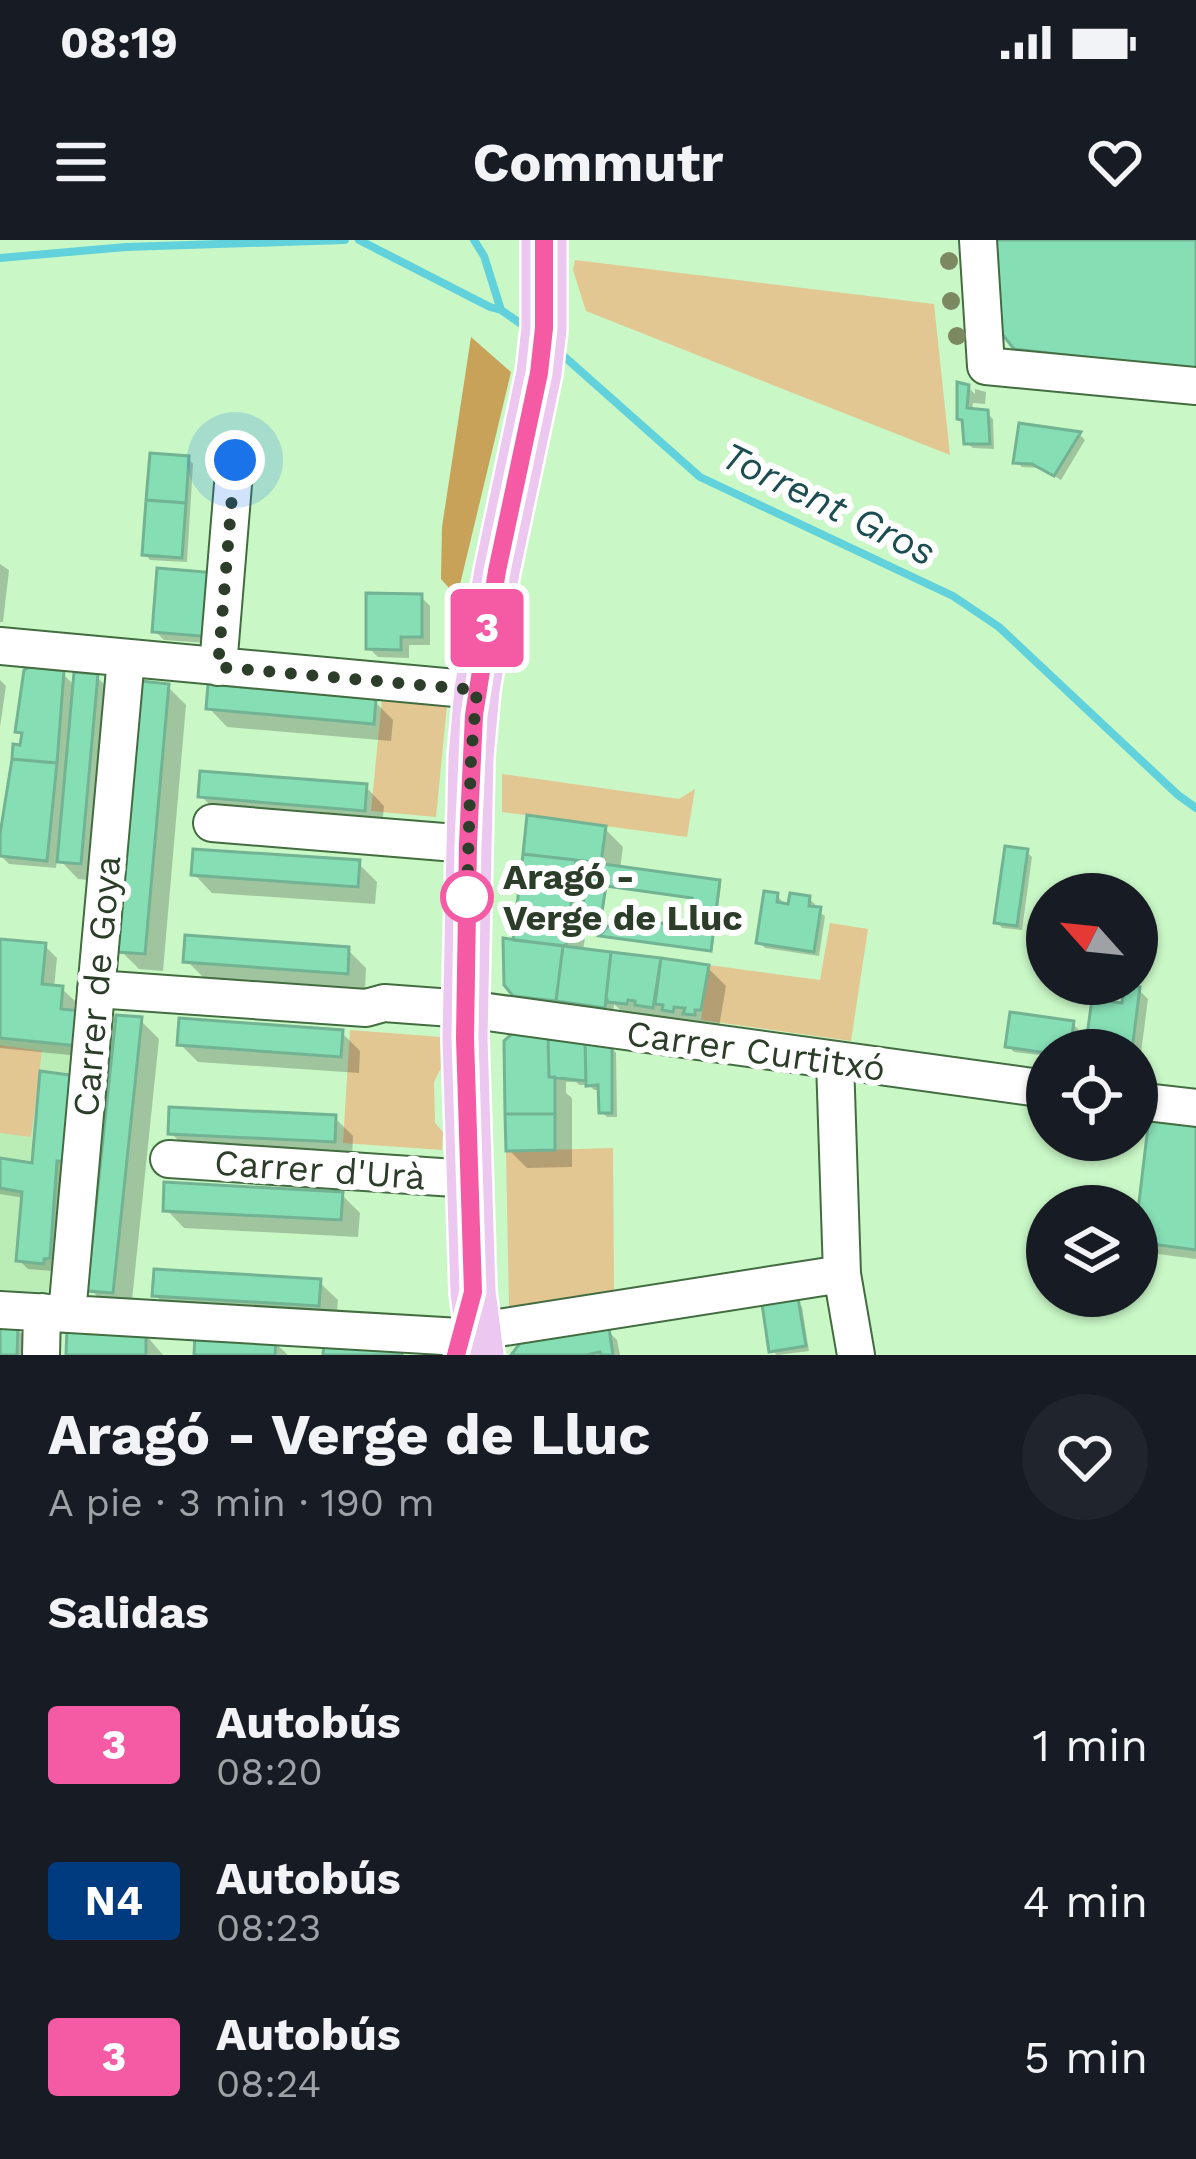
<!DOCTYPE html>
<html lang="es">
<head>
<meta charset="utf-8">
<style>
  :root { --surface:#171b24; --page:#20242c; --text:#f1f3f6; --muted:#9ea1a6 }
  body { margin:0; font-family:"Work Sans",sans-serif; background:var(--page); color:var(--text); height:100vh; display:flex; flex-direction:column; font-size:45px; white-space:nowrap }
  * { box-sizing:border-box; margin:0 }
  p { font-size:39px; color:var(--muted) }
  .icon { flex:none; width:66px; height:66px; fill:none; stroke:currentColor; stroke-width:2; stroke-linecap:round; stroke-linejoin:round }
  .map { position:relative; height:1115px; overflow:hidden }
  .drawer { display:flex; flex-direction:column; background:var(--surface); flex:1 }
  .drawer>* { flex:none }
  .badge { padding:0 24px; border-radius:9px; font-size:42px; line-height:78px }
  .needle { width:78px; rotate:297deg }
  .tools { position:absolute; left:1026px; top:633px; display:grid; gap:24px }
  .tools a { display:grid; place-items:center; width:132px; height:132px; border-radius:50%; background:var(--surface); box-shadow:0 3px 9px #0004; font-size:60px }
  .you { position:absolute; width:60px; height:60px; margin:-30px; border:9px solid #fff; border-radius:50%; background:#1a73e8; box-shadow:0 0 0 18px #1a73e833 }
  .map>.badge { position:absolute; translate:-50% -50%; box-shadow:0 0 0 6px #fff }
  h2 { padding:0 48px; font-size:45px; line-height:108px }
  .round { display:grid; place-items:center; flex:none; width:126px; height:126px; border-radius:63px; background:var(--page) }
  .head { display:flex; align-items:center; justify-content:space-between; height:204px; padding:0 48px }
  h1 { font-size:57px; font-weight:700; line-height:90px }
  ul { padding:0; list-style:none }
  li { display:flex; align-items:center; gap:36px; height:156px; padding:0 48px }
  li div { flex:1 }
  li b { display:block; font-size:45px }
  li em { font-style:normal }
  li .badge { min-width:132px; font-weight:700; text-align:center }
  .status { display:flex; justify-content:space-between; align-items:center; height:84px; padding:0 60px; background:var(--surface); direction:ltr }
  .status svg { height:33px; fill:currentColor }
  header { display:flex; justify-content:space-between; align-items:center; height:156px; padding:0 48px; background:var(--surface); font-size:54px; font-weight:700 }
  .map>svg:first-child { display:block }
  .built { fill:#baecb6 }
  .green { fill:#e2c793 }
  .forest { fill:#c7a258 }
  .shadow { fill:#0003 }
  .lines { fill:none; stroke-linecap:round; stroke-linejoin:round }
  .stream { stroke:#61d2db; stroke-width:8 }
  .building { fill:#86deb5; stroke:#72b394; stroke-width:3 }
  .minor-casing { stroke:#436c41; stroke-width:40 }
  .major-casing { stroke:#fff; stroke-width:50 }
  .minor { stroke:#fff; stroke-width:36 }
  .major { stroke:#ecc7f0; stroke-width:45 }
  .tree { fill:#7c885f }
  .line-casing { stroke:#fff; stroke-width:27 }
  .line { stroke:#f45ba4; stroke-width:18 }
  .walk { stroke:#2c3e2a; stroke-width:12; stroke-dasharray:0 21.6 }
  .stop-dot { fill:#fff; stroke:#f45ba4; stroke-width:6 }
  .labels { text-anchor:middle; stroke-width:12; stroke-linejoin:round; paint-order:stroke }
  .stop-label { font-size:36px; font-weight:bold; fill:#2c3e2a; stroke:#fff; text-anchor:start }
  .street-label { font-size:36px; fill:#2c3e2a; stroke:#fff }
  .water-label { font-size:39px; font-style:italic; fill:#1b4d51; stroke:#fff }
</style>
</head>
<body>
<div class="status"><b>08:19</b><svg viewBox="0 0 49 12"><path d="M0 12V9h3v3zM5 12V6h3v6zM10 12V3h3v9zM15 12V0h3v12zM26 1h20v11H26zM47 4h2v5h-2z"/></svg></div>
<header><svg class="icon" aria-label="menu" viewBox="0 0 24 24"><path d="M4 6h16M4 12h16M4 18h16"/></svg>Commutr<svg class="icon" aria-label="heart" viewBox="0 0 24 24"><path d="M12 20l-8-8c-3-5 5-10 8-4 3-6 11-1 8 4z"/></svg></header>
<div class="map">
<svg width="1196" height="1115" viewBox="0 0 1196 1115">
  <rect width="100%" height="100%" fill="#c9f7c6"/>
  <path class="built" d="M0,798L79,806L58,1042L47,1052L0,1050Z"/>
  <path class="green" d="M575,20L934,64L950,215L586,71L573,30Z
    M382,459L447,465L436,577L371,571Z
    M502,534L679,559L695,549L687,597L502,572Z
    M830,683L868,689L851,801L701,780L709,725L820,740Z
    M350,790L441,797V828L434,842L435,883L443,892L442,910L343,903Z
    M0,805L42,811L31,897L0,893Z
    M613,908L614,1050L509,1067L506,911Z"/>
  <path class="forest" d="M471,97L511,132L457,357L441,339L442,287Z"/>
  <path class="shadow" d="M968,147L975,154V149L986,152L985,164L973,163L972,172L987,173L993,179L994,209L973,208L967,203L966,184L960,178Z
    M1022,186L1080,195L1085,200L1061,240L1041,228L1022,227L1017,222Z
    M188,218L193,224L187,322L150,320L145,314Z
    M0,324L9,330L3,382H0Z
    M216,336L220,404L164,400L155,391Z
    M421,357L430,366V405H409V418L378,417L369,408Z
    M63,434L75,446L97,437L115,455L98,641L78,639L57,617L56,628L9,624L0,615L23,508L24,497L18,491Z
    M0,440L6,446L0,487Z
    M168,447L186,465L163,731L139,729L121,711Z
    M375,462L393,480L391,501L227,487L209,468Z
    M366,547L384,566L382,587L219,574L201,556Z
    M529,579L605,589L623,607L620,629L721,645L712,712L604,697L689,689L695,658L607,647L602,680L586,691L583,711L708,728L726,746L719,787L630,779L614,764L613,775L534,773L515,754V704Z
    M1026,612L1032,617L1022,690L1002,688L997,682Z
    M358,623L377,642L375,664L212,653L194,634Z
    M777,656L782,661V666L809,659L815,664L814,669L825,676L819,716L765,708L759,702Z
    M0,702L45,706L57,718L54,748L62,749L75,761L74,773L90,817L0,808Z
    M348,710L366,728L365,751L205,739L187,721Z
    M1139,750L1148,759L1137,844V810H1088Z
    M140,780L159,799L131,1070L109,1068L91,1050Z
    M1072,783L1078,789L1075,810H1047V816L1014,812L1009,806Z
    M342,793L360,811L359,833L198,822L180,804Z
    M507,802L611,807L616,813L617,877H607L602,872L601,850H594L589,845H579L576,842H566V853L572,858V927L527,928L509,910Z
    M43,835L66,928L59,1026L53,1027L52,1031L28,1029L19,1020L25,958L0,954V921L35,927Z
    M335,878L353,896L352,919L189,911L171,893Z
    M1196,886V1019L1150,1013L1137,1001Z
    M342,955L360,973L358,997L184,988L166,969Z
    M319,1042L338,1060L336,1083L174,1073L155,1055Z
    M797,1062L802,1067L809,1111L777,1115L772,1110Z
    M0,1089H17L35,1108V1115H0Z
    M608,1091L617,1100L620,1115H514Z
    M145,1094L163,1115H69Z
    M274,1102L288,1115H197Z"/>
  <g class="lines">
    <path class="stream" d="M359,0L490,67L501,70L527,88
      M474,0L484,16L501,70
      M0,18L126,7L345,0
      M558,111L700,237L953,356L999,387L1178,555L1196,568"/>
  </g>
  <path class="building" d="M993,0H1196V130L1014,109L1002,94Z
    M957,142L969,145L967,168L988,170L990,204H964L962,180L957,179Z
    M1019,183L1081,192L1054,236L1032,224L1013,223Z
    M150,213L189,216L186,263L146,260Z
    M146,260L186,263L182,318L142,315Z
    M157,328L217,333L212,397L152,392Z
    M366,353L422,354V397H401V410L366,409Z
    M29,427L64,431L57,523L12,519L13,504L20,505L22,493L15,492L24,430Z
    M74,432L98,434L81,624L57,622Z
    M141,441L169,444L145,714L118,712Z
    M208,444L376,459L374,484L206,469Z
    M12,519L57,523L47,621L0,616V594Z
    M200,531L367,544L365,571L198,557Z
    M527,575L606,586L601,623L523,614Z
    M1005,606L1028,609L1017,686L994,683Z
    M193,609L360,620L358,647L191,635Z
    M523,614L576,620L566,706L513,700Z
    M589,622L720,640L711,711L599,696L616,678L687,686L692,658L606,646L601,678L579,693Z
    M764,651L778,653L777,662L788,664L790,653L810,656L809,666L821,667L814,712L756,703Z
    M185,695L349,707L348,734L183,722Z
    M503,698L563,706L556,761L513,756L504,745Z
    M0,699L46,703L42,744L63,746L61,769L82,771L79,806L0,798Z
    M563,706L611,712L605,768L556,761Z
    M611,712L661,718L653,768L635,765V761L628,760L627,764L608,762L606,757Z
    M661,718L709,725L701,770H695V775L683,774L685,768L674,767L673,772L662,770L663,765L655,764Z
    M1124,745L1140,747L1132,810H1085L1092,759L1122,763Z
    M1010,772L1074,781L1070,810H1047V813L1005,807Z
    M116,775L142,777L113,1053L87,1051Z
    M179,778L343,790L341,817L177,805Z
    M515,791L548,796L549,837H555V874H505L504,801Z
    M548,796L585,801L586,841L549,837Z
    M585,801L612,805V873H599L598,845L586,846Z
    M40,831L77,836L67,922L57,921L50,1018L44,1019V1024L16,1021L22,952L0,948V918L32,923Z
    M169,867L336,875L335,902L168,894Z
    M505,874H555V910L506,911Z
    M1149,878L1196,883V1010L1137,1002V979Z
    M164,942L343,952L341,980L163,971Z
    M154,1029L321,1039L319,1066L152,1056Z
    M798,1058L806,1106L769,1112L762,1064Z
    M0,1086H18L17,1115H0Z
    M67,1088L146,1092V1115H66Z
    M609,1088L613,1115H601L600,1112L586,1115H511L521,1102Z
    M195,1095L276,1099L275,1115H194Z
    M324,1101L403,1104L402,1115H323Z"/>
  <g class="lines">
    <defs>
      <path id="minor" d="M978,0L986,126L1196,146
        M0,406L477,450
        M218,427L235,220
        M212,583L468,604
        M96,749L366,768L384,763L466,769L1047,849
        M835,821L842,1034L856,1115
        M1137,861L1196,868
        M169,919L470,939
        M0,1070L460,1097L466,1115
        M67,1074L126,418
        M479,1091L842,1034
        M41,1115L42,1072"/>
      <path id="major" d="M481,1115L473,1052L465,798L471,517L477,450L497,331L539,133L544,89V0"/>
    </defs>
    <use href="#minor" class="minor-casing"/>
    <use href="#major" class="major-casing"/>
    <use href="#minor" class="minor"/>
    <use href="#major" class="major"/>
  </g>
  <g class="tree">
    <circle cx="949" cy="21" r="9"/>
    <circle cx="951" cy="61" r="9"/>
    <circle cx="957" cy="96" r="9"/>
  </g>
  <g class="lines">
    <defs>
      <path id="line" d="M456,1115L473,1052L465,798L468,604L474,475L497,331L539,133L544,88V0"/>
    </defs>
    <use href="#line" class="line-casing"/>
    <use href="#line" class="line"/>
    <path class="walk" d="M235,220L218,427L477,450L471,517L467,657"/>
  </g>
  <circle class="stop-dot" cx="467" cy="657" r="24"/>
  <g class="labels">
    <g class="stop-label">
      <text x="503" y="649">Aragó -<tspan x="503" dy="41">Verge de Lluc</tspan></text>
    </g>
    <g class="street-label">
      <text transform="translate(96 746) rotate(-85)" y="13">Carrer de Goya</text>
      <text transform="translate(756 810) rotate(8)" y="13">Carrer Curtitxó</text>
      <text transform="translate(320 929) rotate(4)" y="13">Carrer d'Urà</text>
    </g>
    <g class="water-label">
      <text transform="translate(829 263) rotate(26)" y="14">Torrent Gros</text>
    </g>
  </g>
</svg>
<div class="tools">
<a><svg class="needle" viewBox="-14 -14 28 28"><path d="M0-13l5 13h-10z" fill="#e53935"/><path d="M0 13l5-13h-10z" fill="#9ea1a6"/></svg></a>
<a><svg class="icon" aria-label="locate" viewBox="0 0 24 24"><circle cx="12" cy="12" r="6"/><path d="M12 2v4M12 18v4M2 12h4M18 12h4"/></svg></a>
<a><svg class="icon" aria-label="layers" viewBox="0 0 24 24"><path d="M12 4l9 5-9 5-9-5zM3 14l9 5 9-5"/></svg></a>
</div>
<div class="you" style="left:235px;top:220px"></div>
<b class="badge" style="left:487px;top:388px;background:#f45ba4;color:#fff">3</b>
</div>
<section class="drawer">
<div class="head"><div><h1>Aragó - Verge de Lluc</h1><p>A pie · 3 min · 190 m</p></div><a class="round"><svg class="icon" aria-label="heart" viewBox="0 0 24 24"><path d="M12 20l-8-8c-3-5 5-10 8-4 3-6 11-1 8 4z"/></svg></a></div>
<h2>Salidas</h2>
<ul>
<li><span class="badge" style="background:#f45ba4;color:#fff">3</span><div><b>Autobús</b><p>08:20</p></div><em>1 min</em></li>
<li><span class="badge" style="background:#003b80;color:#fff">N4</span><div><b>Autobús</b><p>08:23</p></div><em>4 min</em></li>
<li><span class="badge" style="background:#f45ba4;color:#fff">3</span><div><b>Autobús</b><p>08:24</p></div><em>5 min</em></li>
</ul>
</section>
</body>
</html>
